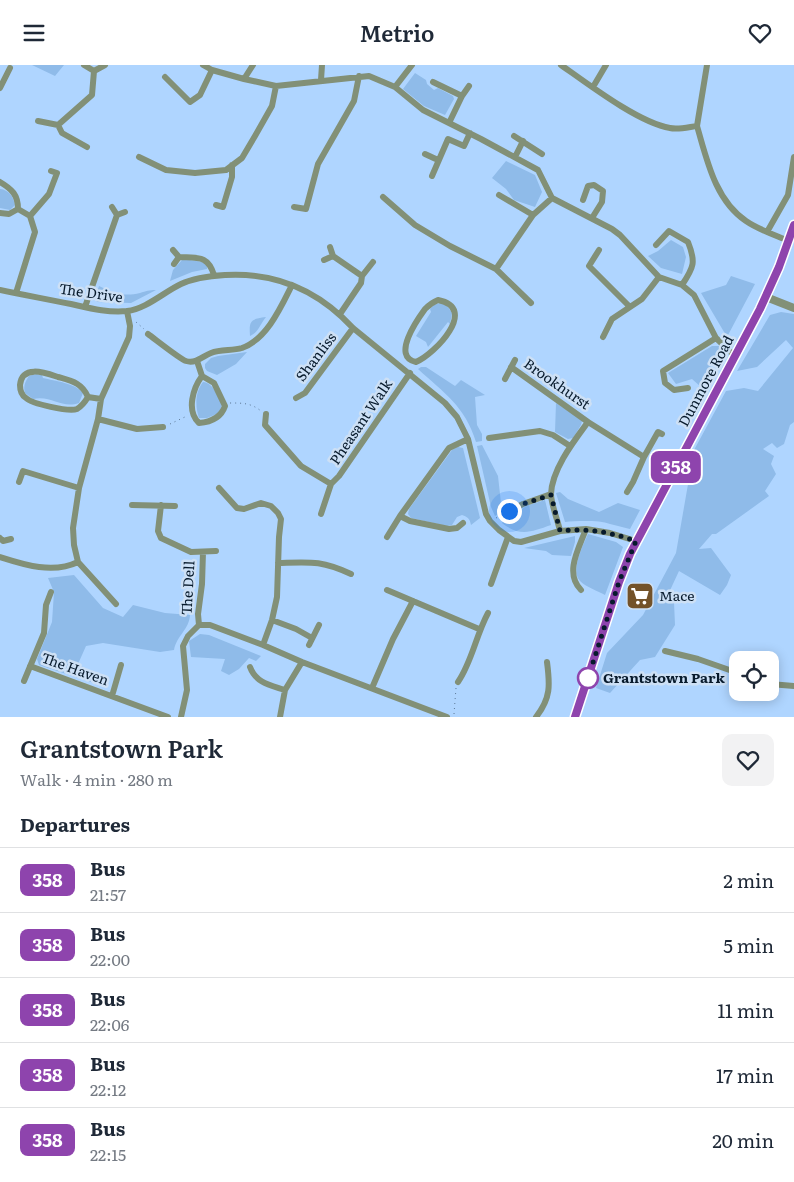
<!DOCTYPE html>
<html lang="en">
<head>
<meta charset="utf-8">
<style>
  :root { --surface:#fff; --page:#f2f2f3; --text:#1f2937; --muted:#747a83; --line:#e0e1e3 }
  body { margin:0; font-family:Literata,serif; background:var(--page); color:var(--text); height:100vh; display:flex; flex-direction:column; font-size:19px; white-space:nowrap }
  * { box-sizing:border-box; margin:0 }
  p { font-size:16px; color:var(--muted) }
  .icon { flex:none; width:28px; height:28px; fill:none; stroke:currentColor; stroke-width:2; stroke-linecap:round; stroke-linejoin:round }
  .map { position:relative; height:652px; overflow:hidden }
  .drawer { display:flex; flex-direction:column; background:var(--surface); flex:1 }
  .drawer>* { flex:none }
  .badge { padding:0 10px; border-radius:8px; font-size:18px; line-height:32px }
  .buttons { position:absolute; left:729px; top:586px; display:grid; gap:10px }
  .buttons a { display:grid; place-items:center; width:50px; height:50px; border-radius:10px; background:var(--surface); box-shadow:0 2px 12px #0003; font-size:25px }
  .you { position:absolute; width:25px; height:25px; margin:-12px; border:4px solid #fff; border-radius:50%; background:#1a73e8; box-shadow:0 0 0 8px #1a73e833 }
  .map>.badge { position:absolute; translate:-50% -50%; box-shadow:0 0 0 2px #fff }
  h2 { padding:0 20px; font-size:19px; line-height:45px }
  .round { display:grid; place-items:center; flex:none; width:52px; height:52px; border-radius:10px; background:var(--page) }
  .overview { display:flex; align-items:center; justify-content:space-between; height:85px; padding:0 20px }
  h1 { font-size:24px; font-weight:600; line-height:38px }
  ul { padding:0; list-style:none }
  li { display:flex; align-items:center; gap:15px; height:65px; padding:0 20px; border-top:1px solid var(--line) }
  li div { flex:1 }
  li b { display:block; font-size:19px }
  li em { font-style:normal }
  li .badge { min-width:55px; font-weight:700; text-align:center }
  header { display:flex; justify-content:space-between; align-items:center; height:65px; padding:0 20px; background:var(--surface); font-size:22px; font-weight:600 }
  .map>svg:first-child { display:block }
  .green { fill:#8fbbe9 }
  .lines { fill:none; stroke-linecap:round; stroke-linejoin:round }
  .path { stroke:#5b7795; stroke-width:1; stroke-dasharray:1 4; stroke-linecap:butt }
  .minor { stroke:#829077; stroke-width:6 }
  .tertiary { stroke:#829077; stroke-width:8 }
  .secondary { stroke:#5d704b; stroke-width:9 }
  .line-casing { stroke:#fff; stroke-width:11 }
  .line { stroke:#8e44ad; stroke-width:8 }
  .walk { stroke:#071a2c; stroke-width:5; stroke-dasharray:0 9 }
  .stop-dot { fill:#fff; stroke:#8e44ad; stroke-width:2.5 }
  .labels { text-anchor:middle; stroke-width:5; stroke-linejoin:round; paint-order:stroke }
  .street-label { font-size:14px; fill:#071a2c; stroke:#cde0f5 }
  .poi-label { font-size:14px; fill:#071a2c; stroke:#cde0f5; text-anchor:start }
  .stop-label { font-size:14px; font-weight:bold; fill:#071a2c; stroke:#cde0f5; text-anchor:start }
</style>
</head>
<body>
<header><svg class="icon" aria-label="menu" viewBox="0 0 24 24"><path d="M4 6h16M4 12h16M4 18h16"/></svg>Metrio<svg class="icon" aria-label="heart" viewBox="0 0 24 24"><path d="M12 20l-8-8c-3-5 5-10 8-4 3-6 11-1 8 4z"/></svg></header>
<div class="map">
<svg width="794" height="652" viewBox="0 0 794 652">
  <rect width="100%" height="100%" fill="#afd5ff"/>
  <path class="green" d="M32,0H64L55,11Z
    M415,8L426,15L427,19L434,25L438,23L453,31L454,34L445,50L424,41L403,24Z
    M506,96L535,110L542,127L535,142L514,135L506,124L492,113Z
    M0,124C9,125 13,131 15,140L10,145L0,143Z
    M671,175L683,182L686,192L682,209L661,203L648,191L658,186Z
    M183,194L203,197L207,200V204L192,207L170,216L173,205Z
    M731,211L755,219L727,272L701,228L726,220Z
    M99,221C113,228 124,232 140,228C146,226 149,225 156,225L131,238L97,237L95,233Z
    M440,238L446,239L452,248L450,259L448,257L428,282L426,277L416,271L431,247L430,244L434,240Z
    M781,247L794,249V357L790,360L784,379L777,383L772,378L763,384L774,391L771,399L776,409L765,426L769,431L716,469H712L699,484L711,483L731,510L727,520L720,530L679,506L666,534L674,537L675,560L655,592L640,595L610,628L596,623L607,588L643,550L676,488L694,385L726,326L744,323L758,326L793,283L786,275L757,302L737,306L770,250Z
    M266,252C260,259 259,267 250,271C249,256 250,254 266,252Z
    M712,281H721L701,322L692,314L676,319L668,308Z
    M247,287L236,299L217,310L207,306L205,303V299L211,293L218,291Z
    M421,302H426L455,321L461,315L485,330L475,332L477,360L482,369V376L476,377C465,341 444,328 418,304Z
    M36,309L42,310L43,313C55,316 75,318 83,328L79,338C61,344 52,330 33,334L25,328C23,321 25,317 29,311Z
    M203,317C214,318 218,332 222,340L219,348L207,353H199C195,341 195,327 203,317Z
    M556,338L579,353L582,356L581,360L573,373L568,374L555,367Z
    M482,380L498,411L502,447L495,451L491,442L477,381Z
    M458,382L463,383L480,453L471,460C470,454 468,452 462,450L457,452L452,460L447,461L411,453L408,449L409,444L452,385Z
    M560,427L568,434L599,447L618,438L640,445L630,464C623,462 617,461 610,459C599,455 577,456 565,457L556,428Z
    M545,435L551,460C531,467 520,472 502,458L504,455C515,460 515,448 522,444C528,439 537,438 545,435Z
    M588,469L616,477L623,482L605,530C598,526 586,522 580,516C570,506 583,480 588,469Z
    M575,471V477L571,491L552,490L546,486L524,483Z
    M74,510L103,543L123,552L133,540L165,548L190,550C189,565 177,570 174,585L160,587L103,578L86,581L78,599L106,616V622L39,600L37,594L52,557L54,527L48,513Z
    M200,569L209,570L261,591L256,596L249,593L239,604L229,610L221,606L225,594L191,592L189,576Z"/>
  <g class="lines">
    <path class="path" d="M136,257L144,264
      M230,338C243,338 251,338 261,346
      M170,359L187,351
      M496,453L504,449
      M454,649L456,623"/>
    <path class="minor" d="M84,0L94,6
      M203,0L212,5L244,14L276,21L369,11L395,22L423,45L481,74L538,105L552,133L612,164L620,170L659,212L682,220L694,230L716,273L736,292
      M561,0C588,19 639,58 670,63C678,65 689,62 697,61C707,95 715,135 746,156C759,165 775,170 789,176
      M94,6L105,0
      M165,12L190,37L200,30L212,5
      M244,14L253,0
      M321,15L322,0
      M433,17L462,31L449,58
      M395,22L412,0
      M593,22L606,0
      M0,23L10,3
      M462,31L469,21
      M38,56L58,60
      M58,60L92,30L94,6
      M58,60L62,68L87,82
      M697,61L707,0
      M514,71L542,89
      M425,89L438,95
      M139,92L166,105L195,108L226,105L242,93L255,71L272,41L276,21
      M515,92L523,76
      M432,111L448,74L464,81L470,68
      M0,117C12,124 18,130 18,144L30,151L35,167L16,228
      M499,130L533,150
      M383,132L415,160L450,181L496,204L531,238
      M583,135L588,121L594,120L603,126L602,137L592,153
      M216,140L223,142L232,112V100
      M112,142L117,150
      M294,142L306,144L318,99L354,36L359,11
      M0,148L9,149L18,144
      M30,151L49,129L57,108L51,106
      M767,167L788,130L794,92
      M656,180L669,166L688,177C696,197 694,202 682,220
      M330,182L333,191L362,211
      M173,185L179,192
      M599,185L589,201L630,242
      M324,195L333,191
      M174,199L179,192C198,193 208,190 214,210
      M496,204L533,150L552,133
      M0,225C23,230 47,234 71,239C89,243 108,248 127,246C146,244 164,227 181,219C194,213 210,211 225,210C276,207 318,225 353,263L445,338L457,352L468,374L486,449L490,456L499,465L514,476L521,477L560,466L586,464L610,468L636,476
      M438,235C479,243 435,289 416,297C391,292 417,255 425,244C429,240 433,237 438,235Z
      M85,242L117,150L125,147
      M340,249L361,218L362,211L373,197
      M148,269C155,274 180,294 186,296C196,299 203,291 211,288C221,284 232,286 242,283C267,274 281,242 292,220
      M603,272L612,254L642,234L659,212
      M197,296L202,311L214,318L225,341C221,353 211,357 199,358C186,346 193,323 202,311
      M511,302L588,357L644,392
      M505,314L515,295
      M688,323L674,325L665,318L663,306L716,273
      M88,332C82,318 72,316 58,312C46,308 22,299 20,320C20,325 21,330 26,333C32,339 69,347 77,344C82,341 85,337 88,332L101,334
      M296,333L305,328L353,263
      M266,349L265,360L301,401L331,419
      M98,354L137,364L163,362
      M489,373L540,366L553,370L570,381
      M19,417L23,406L79,423
      M219,423L237,443L244,444L261,438L271,441L278,448L281,454L279,472L277,532L272,555L263,580
      M627,427L633,417L644,392L658,367L662,369
      M132,440L175,441
      M161,440L158,466L161,473L191,487L216,486
      M509,446L523,439L551,429
      M321,449L331,419L339,411L410,308
      M400,451L410,456L449,464L457,463L463,458
      M560,466C558,456 551,439 551,429C552,404 574,376 588,357
      M387,472L400,451L449,383L468,374
      M0,473L3,476L11,474
      M0,492C25,500 53,509 78,497
      M278,498C310,497 321,495 351,509
      M491,519L508,472
      M387,525L479,564
      M581,525C564,508 579,483 586,464
      M116,539L78,497L74,480L73,463L79,423L98,354L101,334L129,272L130,261L127,246
      M272,555L296,564L312,573
      M199,560L198,549L202,519L203,487
      M309,580L319,560
      M665,586L698,594L738,608
      M30,601L168,652
      M250,602C256,618 270,620 285,625
      M24,616L44,568L46,540L51,527
      M458,617C472,597 476,570 488,548
      M770,619L794,621
      M372,623L393,574L413,536
      M112,631L121,600
      M181,652L187,625L183,581L188,571L199,560H210L263,580L302,597L447,652
      M280,652L285,625L302,597
      M536,652C551,633 550,620 547,597"/>
    <path class="tertiary" d="M766,232L794,243"/>
    <path class="secondary" d="M575,652L619,517L630,489L760,244L779,202L794,160"/>
  </g>
  <g class="lines">
    <defs>
      <path id="line" d="M575,652L619,517L630,489L760,244L779,202L794,160"/>
    </defs>
    <use href="#line" class="line-casing"/>
    <use href="#line" class="line"/>
    <path class="walk" d="M509,446L523,439L551,430L560,466C589,463 609,467 636,476L619,517L588,613"/>
  </g>
  <defs>
    <symbol id="supermarket-square" viewBox="-11 -11 22 22"><rect x="-9" y="-9" width="18" height="18" rx="4" fill="#735229" stroke="#cde0f5"/><path d="M-6-5.5h2.5l.6 2H6L4.5 2H-2.5L-4.4-4H-6ZM-1.5 3.2a1.3 1.3 0 1 0 .1 0ZM3 3.2a1.3 1.3 0 1 0 .1 0Z" fill="#fff"/></symbol>
  </defs>
  <g fill-rule="evenodd">
    <use href="#supermarket-square" x="624" y="515" width="32" height="32"/>
  </g>
  <circle class="stop-dot" cx="588" cy="613" r="10"/>
  <g class="labels">
    <g class="street-label">
      <text transform="translate(91 228) rotate(8)" y="5">The Drive</text>
      <text transform="translate(316 292) rotate(-53)" y="5">Shanliss</text>
      <text transform="translate(706 316) rotate(-62)" y="5">Dunmore Road</text>
      <text transform="translate(557 319) rotate(35)" y="5">Brookhurst</text>
      <text transform="translate(361 357) rotate(-56)" y="5">Pheasant Walk</text>
      <text transform="translate(188 523) rotate(-87)" y="5">The Dell</text>
      <text transform="translate(75 604) rotate(20)" y="5">The Haven</text>
    </g>
    <g class="poi-label">
      <text x="659" y="536">Mace</text>
    </g>
    <g class="stop-label">
      <text x="603" y="618">Grantstown Park</text>
    </g>
  </g>
</svg>
<div class="buttons">
<a><svg class="icon" aria-label="locate" viewBox="0 0 24 24"><circle cx="12" cy="12" r="6"/><path d="M12 2v4M12 18v4M2 12h4M18 12h4"/></svg></a>
</div>
<div class="you" style="left:509px;top:446px"></div>
<b class="badge" style="left:676px;top:402px;background:#8e44ad;color:#fff">358</b>
</div>
<section class="drawer">
<div class="overview"><div><h1>Grantstown Park</h1><p>Walk · 4 min · 280 m</p></div><a class="round"><svg class="icon" aria-label="heart" viewBox="0 0 24 24"><path d="M12 20l-8-8c-3-5 5-10 8-4 3-6 11-1 8 4z"/></svg></a></div>
<h2>Departures</h2>
<ul>
<li><span class="badge" style="background:#8e44ad;color:#fff">358</span><div><b>Bus</b><p>21:57</p></div><em>2 min</em></li>
<li><span class="badge" style="background:#8e44ad;color:#fff">358</span><div><b>Bus</b><p>22:00</p></div><em>5 min</em></li>
<li><span class="badge" style="background:#8e44ad;color:#fff">358</span><div><b>Bus</b><p>22:06</p></div><em>11 min</em></li>
<li><span class="badge" style="background:#8e44ad;color:#fff">358</span><div><b>Bus</b><p>22:12</p></div><em>17 min</em></li>
<li><span class="badge" style="background:#8e44ad;color:#fff">358</span><div><b>Bus</b><p>22:15</p></div><em>20 min</em></li>
</ul>
</section>
</body>
</html>
